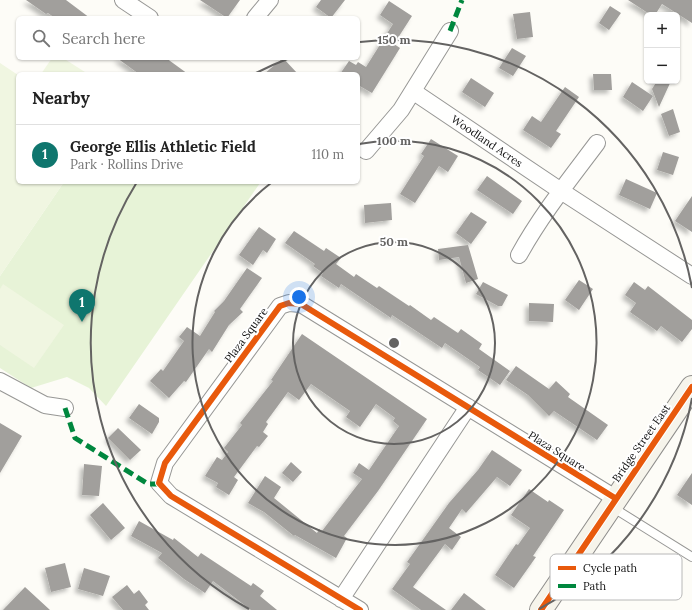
<!DOCTYPE html>
<meta charset="utf-8">
<style>
body{margin:0;font-family:Lora,serif;background:#f2f2f2;color:#222}
.controls{position:absolute;right:12px;top:12px;display:grid;overflow:hidden;border-radius:6px;box-shadow:0 1px 3px #0004}
.controls button{width:36px;height:36px;display:grid;place-items:center;padding:0;border:0;border-bottom:1px solid #e0e0e0;background:#fff;color:#222;font:20px sans-serif}
.you{position:absolute;left:299px;top:297px;width:14px;height:14px;margin:-10px;border:3px solid #fff;border-radius:50%;background:#1a73e8;box-shadow:0 0 0 6px #1a73e833}
.badge{display:grid;place-items:center;width:26px;height:26px;border-radius:50%;background:#0f766e;color:#fff;font-size:13px;font-weight:700}
.pin{position:absolute;translate:-50% -33px;filter:drop-shadow(0 1px 2px #0008)}
.pin::after{content:'';position:absolute;top:21px;width:14px;height:12px;background:inherit;clip-path:polygon(0 0,100% 0,50% 100%)}
.list{margin:0;padding:0;list-style:none}
h2{display:flex;justify-content:space-between;align-items:center;height:52px;margin:0;padding:0 16px;font-size:17px}
h2 small{font-size:13px;font-weight:400;color:#767676}
.list li{display:grid;grid-template-columns:26px 1fr auto;gap:12px;align-items:center;box-sizing:border-box;height:60px;padding:0 16px;border-top:1px solid #e0e0e0}
.list b{display:block;font-size:15px;white-space:nowrap}
.list p{margin:0;font-size:13px;white-space:nowrap;color:#767676}
.list em{font-size:13px;font-style:normal;color:#767676}
.icon{flex:none;width:22px;height:22px;fill:none;stroke:currentColor;stroke-width:2;stroke-linecap:round;stroke-linejoin:round}
.map{position:relative;flex:none;width:692px;height:610px;overflow:hidden}
.search{position:absolute;background:#fff;box-shadow:0 1px 3px #0004;left:16px;top:16px;width:344px;height:44px;display:flex;align-items:center;gap:10px;box-sizing:border-box;padding:0 14px;border-radius:6px;color:#767676;font-size:15px}
.panel{position:absolute;background:#fff;box-shadow:0 1px 3px #0004;left:16px;top:72px;width:344px;height:112px;border-radius:6px}
.map>svg:first-child{display:block}
.green{fill:#e7f3d7}
.pitch{fill:#f0f6e1}
.building{fill:#a19f9c;filter:url(#shadow)}
.lines{fill:none;stroke-linecap:round;stroke-linejoin:round}
.lane-casing{stroke:#979795;stroke-width:10}
.street-casing{stroke:#979795;stroke-width:18}
.secondary-casing{stroke:#8e8d8b;stroke-width:24}
.lane{stroke:#fffffe;stroke-width:8}
.street{stroke:#fffffe;stroke-width:16}
.secondary{stroke:#f6f4eb;stroke-width:22}
.quiet{stroke:#00873e;stroke-width:5;stroke-dasharray:10 5;stroke-linecap:butt}
.cycleway-casing{stroke:#fff;stroke-width:8}
.cycleway{stroke:#e8590c;stroke-width:6}
.ring{fill:none;stroke:#646362;stroke-width:2}
.labels{text-anchor:middle;dominant-baseline:central;stroke-width:4;stroke-linejoin:round;paint-order:stroke}
.street-label{font-size:11px;fill:#111;stroke:#fff}
.key{fill:#fff;stroke:#b8b8b8;stroke-width:1}
.key-label{font-size:11px;fill:#111}
.centre{fill:#646362;stroke:#fff;stroke-width:2}
.ring-label{font-size:12px;text-anchor:middle;font-weight:bold;fill:#646362;stroke:#fff;stroke-width:4;stroke-linejoin:round;paint-order:stroke}
</style>
<div class="map">
<svg width="692" height="610" viewBox="0 0 692 610">
<defs>
<filter id="shadow"><feDropShadow dx="-3.5" dy="3.5" stdDeviation="2" flood-color="#0004"/></filter>
</defs>
<rect width="100%" height="100%" fill="#fdfcf7"/>
<!-- green -->
<path class="green" d="M64,182L260,183L106,406L89,388L67,377L31,388L0,368V276Z"/>
<!-- pitch -->
<path class="pitch" d="M52,58H63L88,74H41Z
M0,63L18,75V182H64L0,276Z
M3,284L64,325L34,368L0,345V289Z"/>
<!-- building -->
<path class="building" d="M26,0H66L90,18H55L48,13L46,14Z
M200,0H240L227,18Z
M321,0H345L331,18L316,7Z
M628,0H692V23L662,4L655,15H651Z
M389,1L412,16L394,44L400,48L372,93L358,85V74H340L349,61L356,65L358,62L366,67L393,24L380,15Z
M610,6L621,13L609,30L599,23Z
M530,12L533,37L517,39L513,14Z
M512,48L526,56L513,76L499,68Z
M117,58H166L188,74H139Z
M283,58L298,74H264Z
M593,74H611L612,90H594Z
M471,78L494,93L485,107L462,92Z
M657,81H671L659,107L652,89Z
M632,82L653,96L643,111L623,97Z
M565,87L579,97L556,131L561,134L551,148L523,130L532,116L541,122Z
M673,109L680,132L669,136L661,114Z
M431,139L458,156L448,172L439,166L415,203L400,194L424,156L421,154Z
M663,152L679,157L673,175L657,170Z
M487,176L522,201L513,214L477,190Z
M626,179L657,193L650,209L619,195Z
M692,196V232L675,221Z
M391,203L392,220L365,223L364,205Z
M471,212L487,222L471,244L456,233Z
M259,227L276,239L267,253L263,250L253,265L239,255Z
M294,231L324,251L326,248L341,258L336,264L354,277L356,274L377,288L379,286L409,306L410,305L431,320L434,317L458,333L461,329L482,344L479,349L510,371L500,385L478,370L480,367L445,343L442,348L392,315L391,318L341,284L339,288L321,276L323,273L313,266L315,264L285,243Z
M468,245L478,279L466,283L459,257L439,260L438,249Z
M247,268L262,278L240,309L243,312L229,325L212,352L209,349L186,382L184,381L169,398L150,381L161,369L163,371L184,341L179,337L187,327L200,336L215,312L214,311L224,301Z
M579,280L593,289L579,310L565,300Z
M483,282L508,295L502,306H498L476,294Z
M634,282L645,290L648,286L692,320V329L682,342L661,326L657,331L630,312L636,303L625,295Z
M529,303L554,304L553,322L529,321Z
M302,334L427,419L378,491L344,536L347,538L336,558L295,535L294,536L264,512L248,503L265,476L281,487L274,498L317,533L319,529L322,531L362,479L353,473L359,463L369,470L399,426L393,421L395,418L376,404L360,427L346,417L350,411L311,384L299,400L288,392L266,422L268,424L263,432L268,436L259,447L257,446L234,477L238,480L229,495L216,487L218,483L205,476L217,457L222,460L228,452L224,448L242,425L240,423L273,381L271,380Z
M516,366L549,389L556,381L570,394L568,397L608,425L597,440L554,411L549,416L528,395L506,380Z
M139,404L159,418V422L152,434L129,418Z
M0,423L22,436L0,473Z
M118,428L141,450L130,460L108,438Z
M492,450L522,470L510,486L497,477L466,513L462,509L449,528L461,537L452,550L445,544L413,587L446,610H421L392,589L410,564L407,562L449,503L478,470Z
M291,462L302,472L293,482L282,473Z
M84,464L102,466L99,496L82,495Z
M692,473V505L677,495Z
M529,489L548,502L549,500L564,510L533,556L536,557L514,588L495,575L516,544L518,545L530,528L511,515Z
M103,503L125,528L111,540L90,515Z
M139,521L173,540L174,538L198,557L201,553L251,586L253,583L264,591L260,596L277,610H251L213,581L205,593L184,579L158,558L162,553L131,536Z
M65,563L71,587L51,592L45,568Z
M84,568L110,576L103,596L78,589Z
M127,585L134,594L139,590L148,602L145,605L149,610H123L112,597Z
M25,587L50,610H3Z
M464,593L486,610H451Z"/>
<g class="lines">
<defs>
<path id="lane" d="M612,507L692,557"/>
<path id="street" d="M123,0L150,18
M255,18L270,0
M414,92L561,191L692,276
M366,151L401,110L450,31
M519,255C541,215 570,179 597,143
M0,381L45,405L65,408
M341,599L468,407
M360,610L171,496L159,483L165,463L280,306L289,303L301,304L615,498"/>
<path id="secondary" d="M541,610L692,387"/>
</defs>
<!-- lane casing -->
<use href="#lane" class="lane-casing"/>
<!-- street casing -->
<use href="#street" class="street-casing"/>
<!-- secondary casing -->
<use href="#secondary" class="secondary-casing"/>
<!-- lane -->
<use href="#lane" class="lane"/>
<!-- street -->
<use href="#street" class="street"/>
<!-- secondary -->
<use href="#secondary" class="secondary"/>
<!-- quiet -->
<path class="quiet" d="M450,31L462,0
M65,408L75,438L148,484H160"/>
<defs>
<path id="cycleway" d="M360,610L171,496L159,483L165,463L280,306L289,303L301,304L615,498
M541,610L692,387"/>
</defs>
<!-- cycleway casing -->
<use href="#cycleway" class="cycleway-casing"/>
<!-- cycleway -->
<use href="#cycleway" class="cycleway"/>
</g>
<!-- distance rings -->
<g class="ring">
<circle cx="394" cy="343" r="101"/>
<path d="M359 144A202 202 0 1 1 271 183"/>
<path d="M692 398A303 303 0 0 1 539 609M249 609A303 303 0 0 1 137 182M256 73A303 303 0 0 1 290 58M360 42A303 303 0 0 1 692 288"/>
</g>
<g class="labels">
<!-- street labels -->
<g class="street-label">
<text transform="translate(487 141) rotate(34)">Woodland Acres</text>
<text transform="translate(246 335) rotate(-54)">Plaza Square</text>
<text transform="translate(641 443) rotate(-55)">Bridge Street East</text>
<text transform="translate(557 451) rotate(32)">Plaza Square</text>
</g>
</g>
<!-- legend -->
<rect x="550" y="554" width="132" height="46" rx="6" class="key"/>
<rect x="558" y="566" width="18" height="4" fill="#e8590c"/>
<rect x="558" y="584" width="18" height="4" fill="#00873e"/>
<g class="key-label">
<text x="583" y="572">Cycle path</text>
<text x="583" y="590">Path</text>
</g>
<circle cx="394" cy="343" r="6" class="centre"/>
<g class="ring-label">
<text x="394" y="44">150 m</text>
<text x="394" y="145">100 m</text>
<text x="394" y="246">50 m</text>
</g>
</svg>
<div class="controls">
<button>+</button>
<button>−</button>
</div>
<div class="you"></div>
<div class="pin badge" style="left:82px;top:322px">1</div>
<div class="search"><svg class="icon" aria-label="search" viewBox="0 0 24 24"><circle cx="10" cy="10" r="6"/><path d="M15 15l6 6"/></svg>Search here</div>
<section class="panel">
<h2>Nearby<small></small></h2>
<ul class="list">
<li><span class="badge">1</span><div><b>George Ellis Athletic Field</b><p>Park · Rollins Drive</p></div><em>110 m</em></li>
</ul>
</section>
</div>
